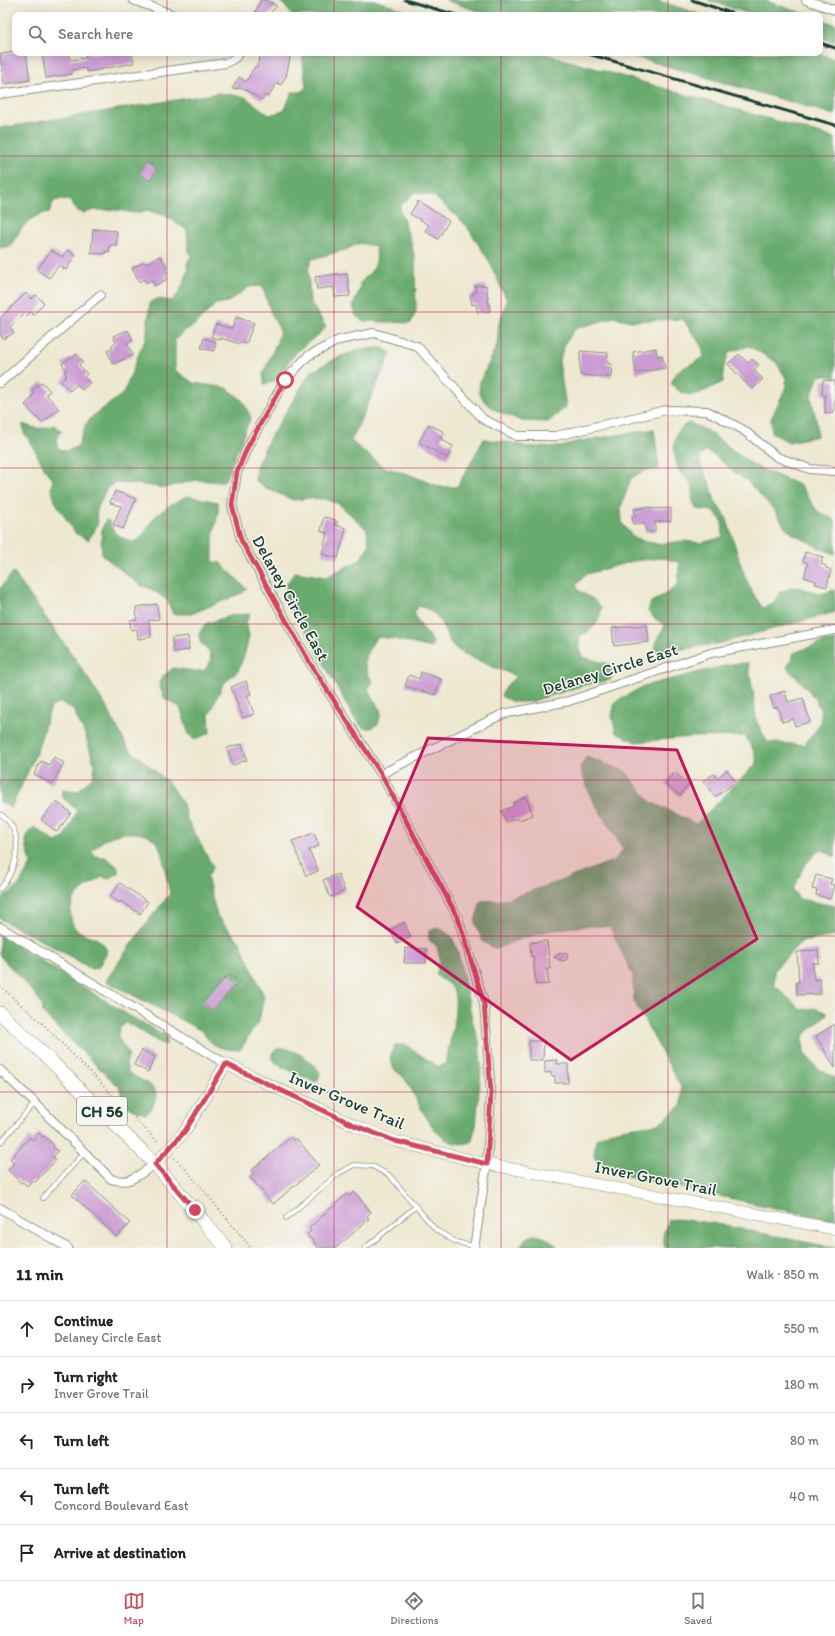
<!DOCTYPE html>
<meta charset="utf-8">
<style>
body{margin:0;font-family:Itim,sans-serif;background:#f2f2f2;color:#222}
.stop{position:absolute;width:12px;height:12px;margin:-9px;border:3px solid #d1495b;border-radius:50%;background:#fff}
.stop.end{background:#d1495b;border-color:#fff;box-shadow:0 1px 4px #0008}
.list{margin:0;padding:0;list-style:none}
h2{display:flex;justify-content:space-between;align-items:center;height:52px;margin:0;padding:0 16px;font-size:17px}
h2 small{font-size:13px;font-weight:400;color:#767676}
.list li{display:grid;grid-template-columns:26px 1fr auto;gap:12px;align-items:center;box-sizing:border-box;height:56px;padding:0 16px;border-top:1px solid #e0e0e0}
.list b{display:block;font-size:15px;white-space:nowrap}
.list p{margin:0;font-size:13px;white-space:nowrap;color:#767676}
.list em{font-size:13px;font-style:normal;color:#767676}
.icon{flex:none;width:22px;height:22px;fill:none;stroke:currentColor;stroke-width:2;stroke-linecap:round;stroke-linejoin:round}
.map{position:relative;flex:none;width:835px;height:1248px;overflow:hidden}
.search{position:absolute;background:#fff;box-shadow:0 2px 10px #0003;left:12px;right:12px;top:12px;height:44px;display:flex;align-items:center;gap:10px;box-sizing:border-box;padding:0 14px;border-radius:8px;color:#767676;font-size:15px}
.sheet{height:332px;background:#fff}
nav{display:flex;justify-content:space-around;align-items:center;box-sizing:border-box;height:56px;border-top:1px solid #e0e0e0;background:#fff;font-size:11px;color:#767676}
nav a{display:grid;justify-items:center;gap:2px}
nav .on{color:#d1495b}
.map>svg:first-child{display:block}
.forest{fill:#69ab6e;stroke:#447451}
.building{fill:#cb9bd4}
.lines{fill:none;stroke-linecap:round;stroke-linejoin:round}
.lane-casing{stroke:#869282;stroke-width:5.5}
.street-casing{stroke:#869282;stroke-width:10}
.secondary-casing{stroke:#869282;stroke-width:12}
.primary-casing{stroke:#869282;stroke-width:14}
.path{stroke:#869282;stroke-width:2;stroke-dasharray:1 3;stroke-linecap:butt}
.lane{stroke:#fff;stroke-width:4}
.street{stroke:#fff;stroke-width:8}
.secondary{stroke:#fff;stroke-width:11}
.primary{stroke:#fff;stroke-width:13}
.rail{stroke:#1f3d34;stroke-width:3}
.route{stroke:#d1495b;stroke-width:5}
.marked{fill:#c2185b;fill-opacity:0.2;stroke:#c2185b;stroke-width:3;stroke-linejoin:round}
.grid{fill:none;stroke:#c2185b;stroke-width:1;stroke-opacity:0.55}
.labels{text-anchor:middle;dominant-baseline:central;stroke-width:3;stroke-linejoin:round;paint-order:stroke}
.shield{fill:#f6f6f2;stroke:#60746d;stroke-width:1}
.shield-label{font-size:16px;font-weight:bold;fill:#1f3d34}
.street-label{font-size:17px;fill:#1f3d34;stroke:#f6f6f2}
</style>
<div class="map">
<svg width="835" height="1248" viewBox="0 0 835 1248">
<rect width="100%" height="100%" fill="#f6f6f2"/>
<filter id="ink" filterUnits="userSpaceOnUse"><feTurbulence type="fractalNoise" baseFrequency=".025" numOctaves="2"/><feDisplacementMap in="SourceGraphic" scale="8" xChannelSelector="R" yChannelSelector="G"/><feConvolveMatrix kernelMatrix="1 2 1 2 8 2 1 2 1" color-interpolation-filters="sRGB"/></filter>
<filter id="wash" filterUnits="userSpaceOnUse"><feTurbulence type="fractalNoise" baseFrequency=".012" numOctaves="4" result="noise"/><feDisplacementMap in="SourceGraphic" scale="16" xChannelSelector="R" yChannelSelector="G"/><feGaussianBlur stdDeviation="0.9" result="paint"/><feColorMatrix in="noise" values="0 0 0 0 0 0 0 0 0 0 0 0 0 0 0 0 0 1.4 0 .05"/><feComposite in="paint" operator="in"/></filter>
<g filter="url(#wash)">
<rect width="100%" height="100%" fill="#eee8d0"/>
<!-- forest -->
<path class="forest" d="M280,0H374L419,15H292Z
M445,0H657L702,15H490Z
M708,0H763L808,15H753Z
M820,19L835,24V42L820,37Z
M302,53H542L835,138V377L819,375L811,397L817,424V436L789,442L772,433L771,419L786,387V378L776,362L749,346L729,352L723,370V382C702,391 689,405 671,383L678,371L704,357L702,347L683,319L631,321L615,317L575,329L565,343L559,362L566,407L548,422L522,421L493,409L485,402L479,393L480,382L497,345L499,323L507,301L489,261L466,225L434,196L415,192L401,205L400,210L411,242L415,260L416,311L411,323L363,321L356,316L353,305L360,289V283C373,270 380,265 375,246L360,243L345,250L312,259L308,270L310,302L326,327C318,337 306,342 297,352C288,361 282,372 274,382L264,384L263,374L277,342L280,330L272,316L262,286L249,287L228,302L216,304L196,324L184,331L175,340V370L193,383L227,388L242,400L251,417L224,482L195,480L165,488L136,484L114,483L106,489L96,512L98,522L94,532L88,540L75,533L55,501L51,488L53,480L46,471L31,443L24,433L23,424C36,429 41,430 54,425L62,431L58,435L57,448L67,451L78,446L86,424L93,416L124,393L141,348L146,339L150,302L158,299L172,301C178,295 185,282 187,273C189,264 184,267 191,256L188,247L187,230L166,216L147,210L135,213L117,210H94L84,213L78,211L70,201L62,199L54,201L49,212C25,218 23,227 10,246L0,248V128L219,93L245,97L269,115L284,111L292,92H301L306,87Z
M622,53H817L835,59V115Z
M382,348L391,353L351,441L383,467L408,474L440,487H457L484,439L513,443L527,447H562L575,442L654,429L659,469L644,471L631,478L621,507L622,523L631,535L643,541L659,544L684,541L701,543L723,537L722,521L713,511L696,509C695,505 692,501 692,497C692,493 694,489 692,485C689,479 683,476 680,471C671,456 671,430 689,423L706,430L753,465L801,486L817,511L835,520V554L818,547L793,534L785,527L775,511L746,480L736,474L714,455L706,451L700,456C699,466 706,475 710,484C713,491 713,498 717,505C720,509 724,512 726,517C737,548 742,582 763,608L773,604L780,592L793,587L802,588L821,594L835,590V612L721,643L658,653C650,643 660,635 665,626C660,621 652,618 648,611L651,602L669,592L678,584L679,567L681,563L663,558L633,561L587,574L576,585L578,590L594,600L601,607C601,622 593,630 580,636L579,647L582,657L609,664L616,668L610,680L584,685L530,702H513L501,696L505,687L516,676C506,672 459,654 454,647C441,631 445,614 419,606L414,612L417,620L433,642L431,648L395,639L377,637C364,655 360,663 373,682L368,689L381,712L378,724L372,728H363L355,719L297,616L285,600L287,583L295,572L326,577L360,560L369,545L367,530L339,504L326,499L310,498L293,500L266,488L255,480L256,467L269,439L311,372L335,359L360,349Z
M187,496L218,502V513L213,536V562L221,563L247,589L242,593L191,614H173L167,600L151,589L140,585L102,555C102,543 99,531 106,520L109,521C113,534 120,537 132,542C146,538 147,525 157,515C166,507 176,502 187,496Z
M13,572L78,663L107,708L128,748L167,781L183,804L187,819L213,867L207,877L217,916L240,942L264,996L259,1021L240,1050C220,1049 213,1048 202,1031L106,981C126,951 146,922 170,894C168,885 162,849 158,844C147,829 120,831 106,839C101,842 96,847 92,850L94,856L105,857L118,867V873L107,879L103,876C86,888 68,895 71,918C72,923 74,929 79,931C91,939 103,936 107,952L98,968L91,969L61,951L0,919V899L18,887L31,864C28,846 20,841 34,827L55,842L64,838L72,823L77,810L62,797V789L78,791L93,776L95,766L85,734L73,710L61,702L51,707C46,719 43,732 39,745C31,766 21,787 11,808L0,802V589Z
M250,614L246,623L249,636L245,653L238,671L223,684L209,715L210,733L195,739L189,735L180,707L165,699L159,685L162,677L173,668L195,671H204L211,661L209,651L200,642L199,634L205,624L233,615Z
M835,640V857L820,849L804,866L793,890L799,899L835,906V936L801,942L774,970V985L801,1010L814,1008L828,1013L803,1036L804,1053L818,1069L835,1078V1221L627,1176L598,1165L594,1155L596,1139L609,1132L621,1129L658,1124L682,1105L681,1087L634,1001L633,976L610,927C572,923 530,933 496,949L483,942L475,922L481,901L504,900L558,882L615,860L623,849L591,797L580,768L586,757L625,771L651,802L696,824L757,763L755,753L745,736L691,737L636,742L616,733L612,716L615,702L644,686L732,664L748,663L753,692L756,720L767,742L804,745C808,740 818,729 820,722C827,704 798,680 787,668L794,653L826,641Z
M440,928L452,937L458,952L474,1028L479,1040L481,1068L476,1126L471,1142C435,1154 420,1101 405,1079C403,1075 397,1073 394,1069C392,1065 391,1061 390,1057L395,1045H406L438,1067L445,1064C449,1048 460,1004 453,989C450,984 441,979 436,975L440,960L437,946L429,940V930Z
M0,935L133,1018L167,1036L166,1045C152,1041 141,1028 126,1023C120,1027 118,1031 118,1038L129,1054L126,1063L128,1072C137,1081 162,1084 155,1101C153,1106 151,1110 146,1114L129,1108L123,1101L120,1088L43,1014L42,1005L34,993L0,956Z
M285,1048C300,1053 313,1060 320,1074L318,1080L314,1082L277,1064L273,1060L272,1053L277,1049Z
M675,1219L711,1223L835,1248H665C661,1235 664,1232 669,1220Z
M534,1235C546,1237 551,1239 558,1248H519L526,1238Z"/>
<g id="blocks">
<!-- building -->
<path class="building" d="M261,0H266L277,6L268,15H254Z
M15,52V53H26L30,80L4,84L0,54Z
M42,53H69L70,60L86,58L85,53H132L134,63L87,72L86,68L72,70V74L46,78Z
M261,53H291L286,77H285L281,85L277,83L268,97L265,95L262,100L243,88L232,89L239,77L246,82L255,66L257,67Z
M146,162L157,169L150,181L139,174Z
M418,201L449,221L438,239L425,231L429,225L410,214Z
M93,229L117,231L116,245H110L109,252L105,251V254L91,253Z
M51,250L62,257L67,250L75,255L66,270L59,265L49,278L37,270Z
M160,256L167,268L165,269L168,274L165,275L167,279L155,286L152,280L146,283L144,279L139,282L132,268L144,262L146,264Z
M338,274L339,275L347,274L350,296L335,297L334,287L317,289L315,277Z
M486,285L490,311L478,313L476,304L472,305L470,295H473V293L476,292L475,286Z
M26,293L31,299L36,295L44,303L33,315L30,312L26,317L24,315L10,327L14,333L3,339L0,334V318Z
M236,317L254,323L246,344L240,342V344L221,338V340L211,337L216,324L232,329Z
M128,330L133,340L127,343L133,355L113,364L107,351L113,348L112,345L116,343L113,336Z
M204,338L216,342L214,351L201,348Z
M656,348L657,356L662,355L665,368L636,373L633,352Z
M580,351L608,353L607,363L612,364L611,377L580,375Z
M76,354L83,362L79,365L87,374L84,377L90,383L82,390L77,384L70,391L61,381L67,375L64,372L67,370L62,364L71,357L72,358Z
M739,354L748,363L752,359L759,365L754,370L763,379L752,390L728,364Z
M823,380L835,381V410H834L833,413H825V395H822Z
M42,382L50,391L46,394L59,409L42,423L25,405L32,398L31,397L34,393L32,390Z
M429,424L444,432L441,439L453,446L447,458L419,442Z
M115,491L136,499L123,529L113,525L121,506L110,503Z
M651,507V509L671,508V521L655,522V532H646L645,524H633L632,516H635L634,509Z
M324,517L336,520L335,525L346,528L338,558L322,554L327,533L321,531Z
M805,552L823,557L821,564L826,566V568L831,570L827,587L815,584L816,581L804,577L808,563L803,561Z
M157,604L159,619L149,620L151,637L138,639L137,629L131,630L130,620L137,619L136,607Z
M647,625L649,642L614,646L612,628Z
M188,636L189,650L173,652L172,638Z
M421,672L441,679L435,695L405,686L409,675L419,679Z
M246,681L251,694L247,695L254,714L243,718L231,687Z
M785,691L788,702L803,698L810,722L795,726L793,719L782,722L778,707L774,708L770,696Z
M242,744L247,760L233,765L227,748Z
M54,757L64,763L52,784L34,774L41,761L49,765Z
M727,770L736,782L715,797L703,781L714,774L717,778Z
M674,772L689,784L680,796L665,784Z
M526,797L533,815L519,820L518,818L506,822L501,811L514,806L513,803Z
M56,801L71,813L57,832L41,820Z
M314,833L319,846L309,850L318,871L306,876L292,841Z
M338,874L345,891L330,897L323,880Z
M816,875L832,879L830,884L834,885L830,899L816,895L817,890L812,889Z
M120,883L148,902L140,914L121,901L120,903L110,897Z
M404,922L411,937L397,944L390,930Z
M547,941L550,969H547L549,984L536,985L533,956L531,957L530,943Z
M405,948L427,949L426,963H404Z
M818,950L819,963H812L814,980L820,979L821,994L797,995L796,982H799L797,952Z
M562,952L567,954L568,958L566,960L562,961L554,957Z
M229,974L239,982L212,1011L202,1002Z
M835,1024V1068L816,1036Z
M529,1041H544L543,1060H529Z
M142,1050L155,1057L148,1072L134,1065Z
M557,1060V1064H568V1083H555V1076H551V1072L545,1073V1061Z
M39,1133L43,1137L44,1136L54,1145L53,1147L58,1151L53,1157L56,1160L35,1182L33,1180L27,1186L23,1182L21,1183L8,1170L14,1163L10,1159L30,1137L33,1140Z
M291,1137L294,1141L296,1138L319,1165L273,1204L250,1177L254,1174L251,1171Z
M85,1181L130,1223L117,1237L72,1195Z
M354,1192L371,1212L367,1216L369,1219L336,1248H318L307,1234L311,1231L309,1228L347,1194L349,1196Z"/>
</g>
</g>
<g filter="url(#ink)">
<use href="#blocks" fill-opacity="0" stroke="#869282" stroke-width="1"/>
<g class="lines">
<defs>
<path id="lane" d="M0,814C26,831 18,868 0,889
M0,1143L35,1103
M43,1198L84,1153
M286,1218L339,1173L354,1165L372,1166L389,1175L436,1230L456,1242L474,1246
M365,1248L415,1207"/>
<path id="street" d="M133,0L174,15
M806,0L835,10
M0,94L226,63L235,58L239,53
M0,383L100,295
M381,774L503,714L569,701L711,653L835,630
M0,927L226,1064
M0,1070L35,1103L111,1179C131,1185 138,1175 155,1164
M0,1208L68,1248
M474,1248L487,1164L491,1093L484,1003L458,918L381,774L310,663L241,540L232,505L237,472L248,446L285,380L308,356L339,340L374,333L417,346L483,419L517,436H556L666,410L707,411L742,429L777,457L810,469L835,471"/>
<path id="secondary" d="M155,1164L185,1131L226,1064L356,1126L395,1141L487,1164L835,1229"/>
<path id="primary" d="M0,1013L49,1059L155,1164L226,1248"/>
</defs>
<!-- lane casing -->
<use href="#lane" class="lane-casing"/>
<!-- street casing -->
<use href="#street" class="street-casing"/>
<!-- secondary casing -->
<use href="#secondary" class="secondary-casing"/>
<!-- primary casing -->
<use href="#primary" class="primary-casing"/>
<!-- path -->
<path class="path" d="M0,986L43,1024L159,1143
M174,1158L185,1168L251,1248"/>
<!-- lane -->
<use href="#lane" class="lane"/>
<!-- street -->
<use href="#street" class="street"/>
<!-- secondary -->
<use href="#secondary" class="secondary"/>
<!-- primary -->
<use href="#primary" class="primary"/>
<!-- rail -->
<path class="rail" d="M405,0L456,15
M692,0L737,15
M820,43L835,48
M585,53L835,125"/>
</g>
</g>
<g class="lines" filter="url(#ink)">
<!-- route -->
<path class="route" d="M195,1210L155,1164L185,1131L226,1064L356,1126L395,1141L487,1164L491,1093L484,1003L458,918L381,774L310,663L241,540L232,505L237,472L248,446L285,380"/>
</g>
<!-- marked area -->
<path class="marked" d="M428,738L677,750L757,939L571,1060L357,907Z"/>
<!-- grid -->
<path class="grid" d="M167,0V15M334,0V15M501,0V15M668,0V15M167,53V1248M334,53V1248M501,53V1248M668,53V1248M0,156H835M0,312H835M0,468H835M0,624H835M0,780H835M0,936H835M0,1092H835"/>
<g class="labels">
<!-- shield labels -->
<rect class="shield" x="77" y="1097" width="50" height="28" rx="3"/>
<g class="shield-label">
<text x="102" y="1111">CH 56</text>
</g>
<!-- street labels -->
<g class="street-label">
<text transform="translate(291 598) rotate(61)">Delaney Circle East</text>
<text transform="translate(610 669) rotate(-17)">Delaney Circle East</text>
<text transform="translate(347 1100) rotate(23)">Inver Grove Trail</text>
<text transform="translate(656 1178) rotate(11)">Inver Grove Trail</text>
</g>
</g>
</svg>
<div class="stop" style="left:285px;top:380px"></div>
<div class="stop end" style="left:195px;top:1210px"></div>
<div class="search"><svg class="icon" aria-label="search" viewBox="0 0 24 24"><circle cx="10" cy="10" r="6"/><path d="M15 15l6 6"/></svg>Search here</div>
</div>
<section class="sheet">
<h2>11 min<small>Walk · 850 m</small></h2>
<ul class="list">
<li><svg class="icon" aria-label="ahead" viewBox="0 0 24 24"><path d="M12 20V5M6 11l6-6 6 6"/></svg><div><b>Continue</b><p>Delaney Circle East</p></div><em>550 m</em></li>
<li><svg class="icon" aria-label="right" viewBox="0 0 24 24"><path d="M7 20v-9h11M14 6l5 5-5 5"/></svg><div><b>Turn right</b><p>Inver Grove Trail</p></div><em>180 m</em></li>
<li><svg class="icon" aria-label="left" viewBox="0 0 24 24"><path d="M17 20v-9H6M10 6l-5 5 5 5"/></svg><div><b>Turn left</b></div><em>80 m</em></li>
<li><svg class="icon" aria-label="left" viewBox="0 0 24 24"><path d="M17 20v-9H6M10 6l-5 5 5 5"/></svg><div><b>Turn left</b><p>Concord Boulevard East</p></div><em>40 m</em></li>
<li><svg class="icon" aria-label="arrive" viewBox="0 0 24 24"><path d="M6 21V4h12l-3 4 3 4H6"/></svg><div><b>Arrive at destination</b></div></li>
</ul>
</section>
<nav>
<a class="on"><svg class="icon" aria-label="map" viewBox="0 0 24 24"><path d="M3 6l6-2 6 2 6-2v14l-6 2-6-2-6 2zM9 4v14M15 6v14"/></svg>Map</a>
<a><svg class="icon" aria-label="directions" viewBox="0 0 24 24"><path d="M12 3l9 9-9 9-9-9zM9 14v-3h6M13 9l2 2-2 2"/></svg>Directions</a>
<a><svg class="icon" aria-label="saved" viewBox="0 0 24 24"><path d="M7 4h10v16l-5-4-5 4z"/></svg>Saved</a>
</nav>
